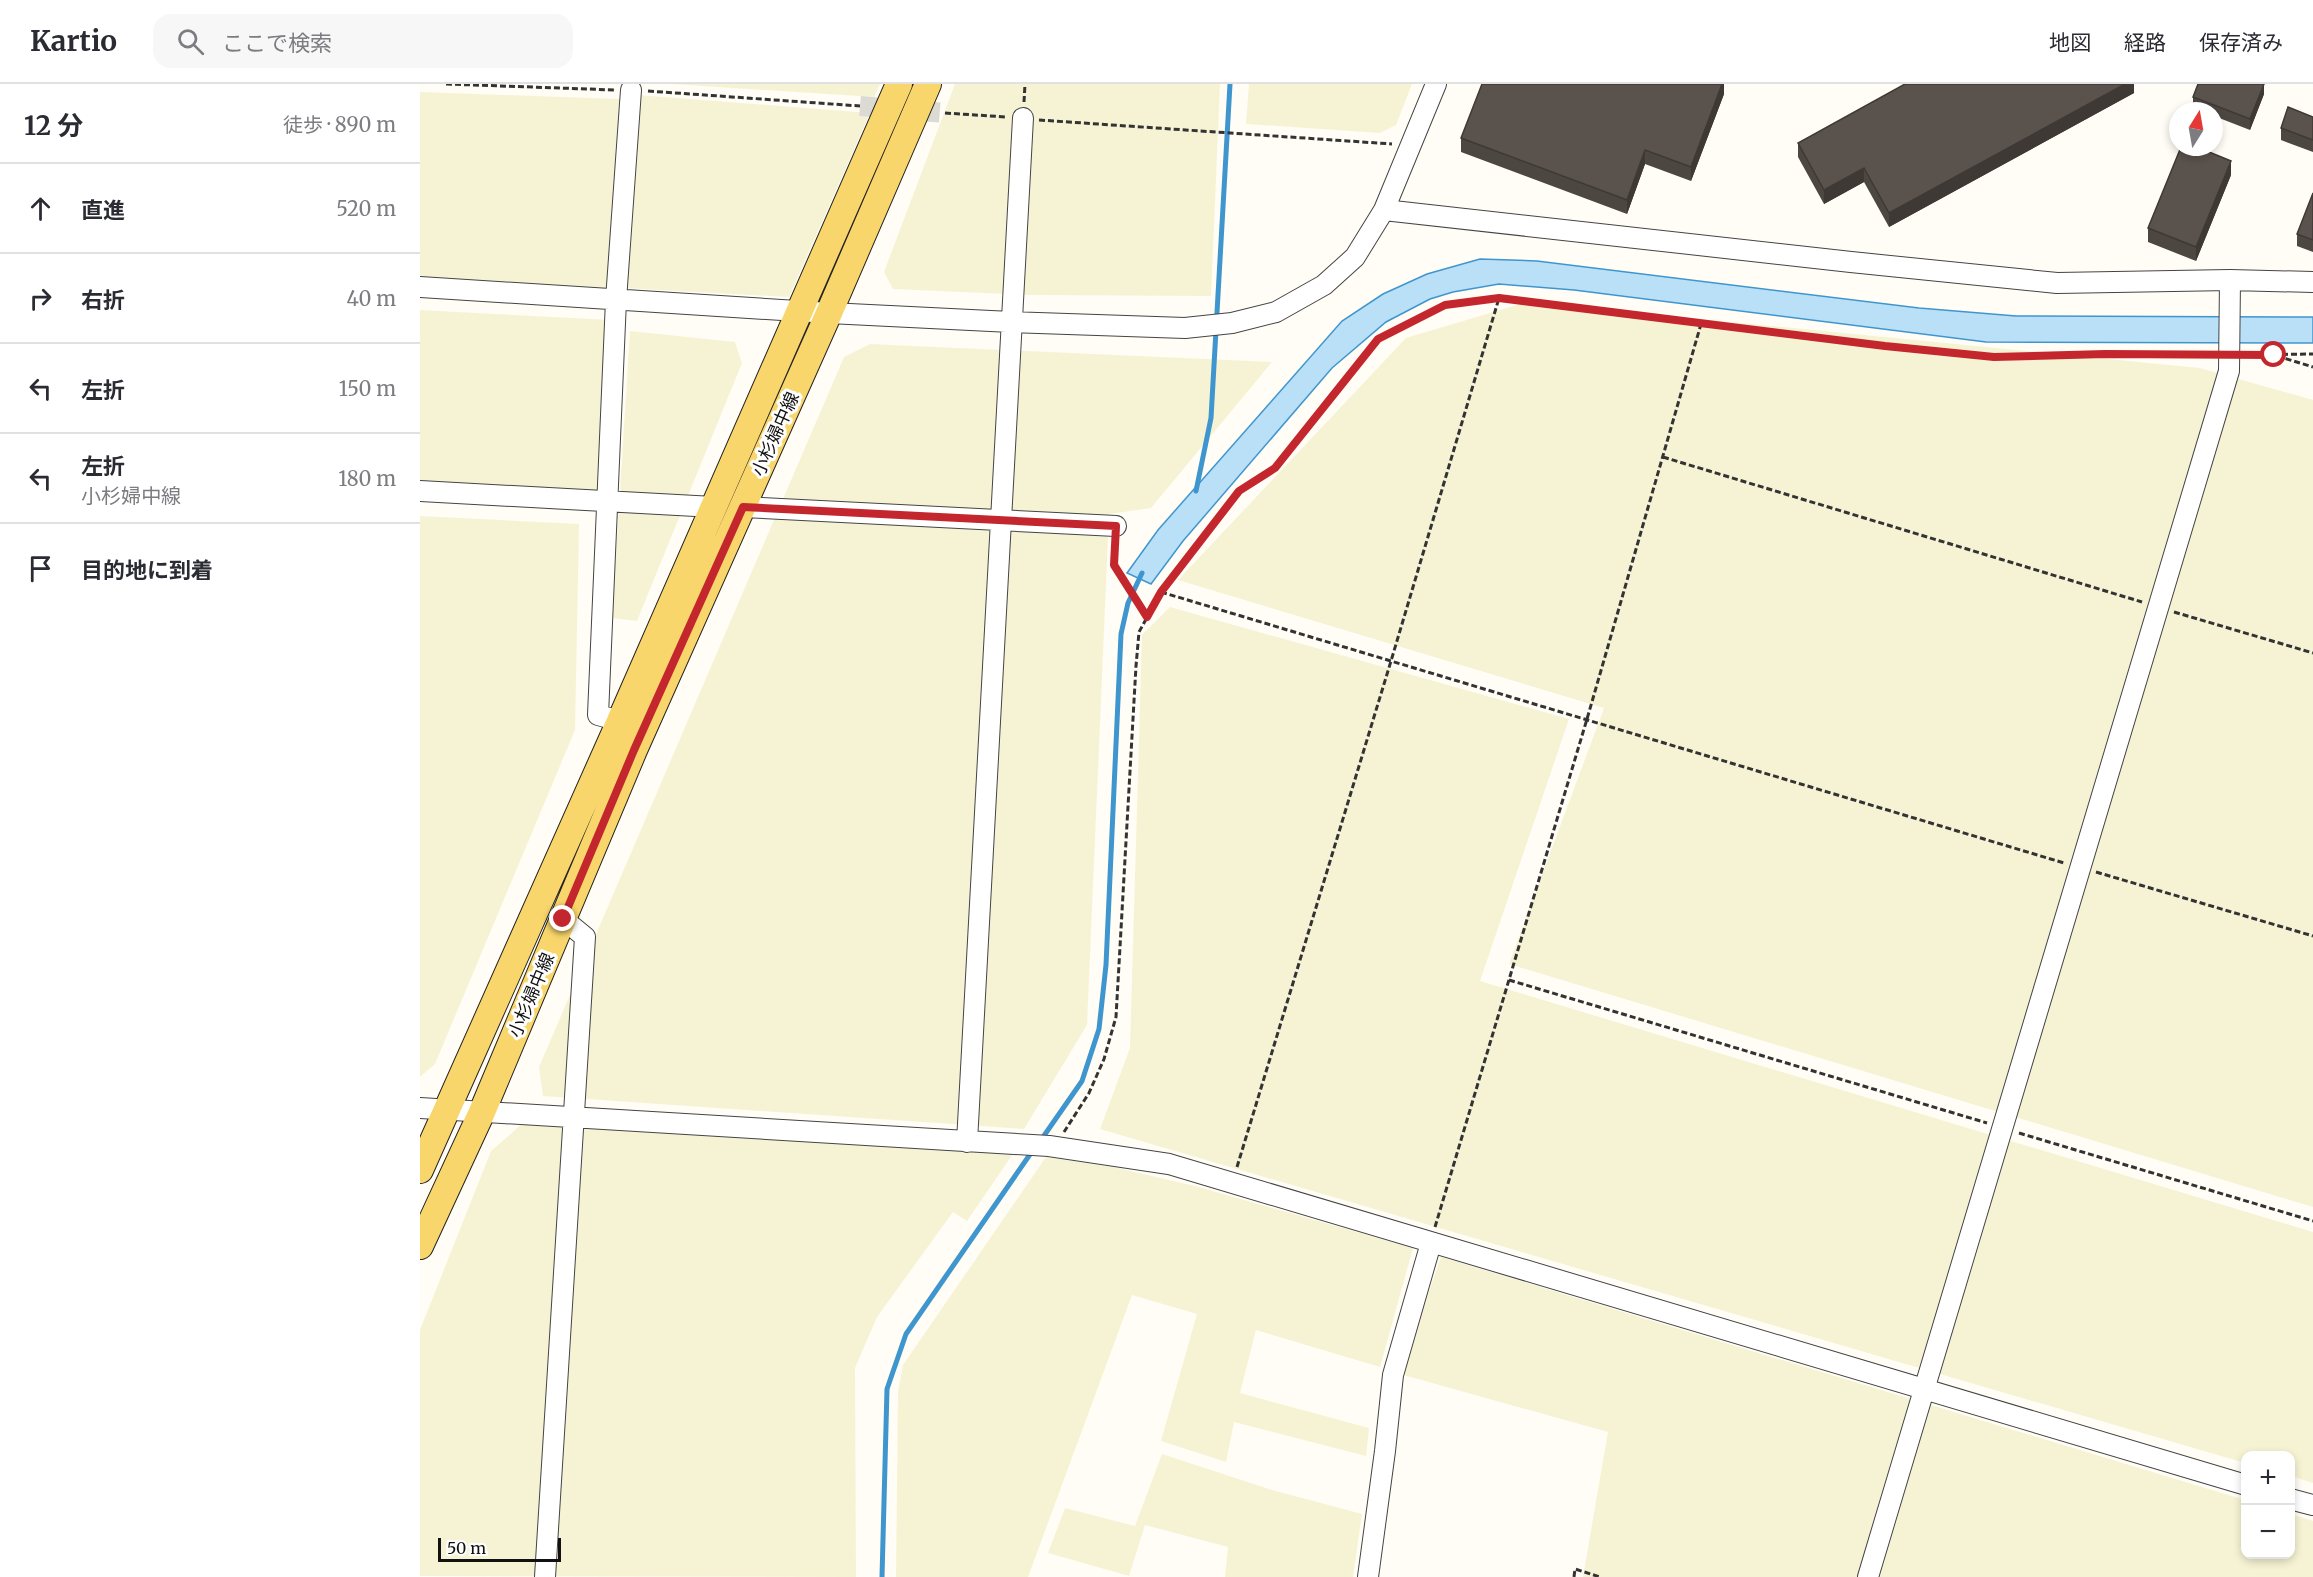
<!DOCTYPE html>
<html lang="ja">
<meta charset="utf-8">
<style>
body{margin:0;font-family:Merriweather,"Noto Sans JP",serif;background:#f7f7f7;color:#2b2b33}
.controls{position:absolute;right:18px;bottom:18px;display:grid;overflow:hidden;border-radius:12px;box-shadow:0 3px 9px #0003}
.controls button{width:54px;height:54px;display:grid;place-items:center;padding:0;border:0;border-bottom:2px solid #e1e1e2;background:#fff;color:#2b2b33;font:30px sans-serif}
.compass{position:absolute;left:1749px;top:18px;width:54px;height:54px;border-radius:50%;background:#fff;box-shadow:0 3px 9px #0003;rotate:11deg}
.scale{position:absolute;left:18px;bottom:15px;width:123px;box-sizing:border-box;padding-left:6px;border:3px solid #111;border-top:0;font-size:16px;line-height:21px;white-space:nowrap;color:#111;-webkit-text-stroke:4px #fff;paint-order:stroke}
.stop{position:absolute;width:18px;height:18px;margin:-14px;border:4px solid #c4262e;border-radius:50%;background:#fff}
.stop.end{background:#c4262e;border-color:#fff;box-shadow:0 2px 6px #0008}
.list{margin:0;padding:0;list-style:none}
h2{display:flex;justify-content:space-between;align-items:center;height:78px;margin:0;padding:0 24px;font-size:26px}
h2 small{font-size:20px;font-weight:400;color:#7c7c81}
.list li{display:grid;grid-template-columns:39px 1fr auto;gap:18px;align-items:center;box-sizing:border-box;height:90px;padding:0 24px;border-top:2px solid #e1e1e2}
.list b{display:block;font-size:22px;white-space:nowrap}
.list p{margin:0;font-size:20px;white-space:nowrap;color:#7c7c81}
.list em{font-size:20px;font-style:normal;color:#7c7c81}
.icon{flex:none;width:33px;height:33px;fill:none;stroke:currentColor;stroke-width:2;stroke-linecap:round;stroke-linejoin:round}
.map{position:relative;flex:none;width:1893px;height:1493px;overflow:hidden}
header{display:flex;align-items:center;gap:36px;box-sizing:border-box;height:84px;padding:0 30px;background:#fff;border-bottom:2px solid #e1e1e2}
header strong{font-size:28px}
nav{display:flex;gap:33px;margin-inline-start:auto;font-size:21px}
.search{width:420px;height:54px;background:#f7f7f7;display:flex;align-items:center;gap:15px;box-sizing:border-box;padding:0 21px;border-radius:18px;color:#7c7c81;font-size:22px}
main{display:flex}
aside{flex:1;background:#fff}
.map>svg:first-child{display:block}
.farmland{fill:#f6f3d4}
.water{fill:#b9e0f7;stroke:#3f96cf;stroke-width:1.5}
.lines{fill:none;stroke-linecap:round;stroke-linejoin:round}
.stream{stroke:#3f96cf;stroke-width:5}
.minor-tunnel{stroke:#dbdad3;stroke-width:20;stroke-dasharray:20 10;stroke-linecap:butt}
.minor-casing{stroke:#444;stroke-width:22}
.major-casing{stroke:#222;stroke-width:28}
.path{stroke:#333;stroke-width:3;stroke-dasharray:6 3;stroke-linecap:butt}
.minor{stroke:#fff;stroke-width:20}
.major{stroke:#f9d66b;stroke-width:26}
.wall{fill:#4d4742}
.shaded-wall{fill:#3f3936}
.building{fill:#5a524d;stroke:#3f3936;stroke-width:1.5}
.route{stroke:#c4262e;stroke-width:8}
.labels{text-anchor:middle;dominant-baseline:central;stroke-width:6;stroke-linejoin:round;paint-order:stroke}
.street-label{font-size:18px;fill:#111;stroke:#fff}
</style>
<header>
<strong>Kartio</strong>
<div class="search"><svg class="icon" aria-label="search" viewBox="0 0 24 24"><circle cx="10" cy="10" r="6"/><path d="M15 15l6 6"/></svg>ここで検索</div>
<nav><a>地図</a><a>経路</a><a>保存済み</a></nav>
</header>
<main>
<aside>
<h2>12 分<small>徒歩 · 890 m</small></h2>
<ul class="list">
<li><svg class="icon" aria-label="ahead" viewBox="0 0 24 24"><path d="M12 20V5M6 11l6-6 6 6"/></svg><div><b>直進</b></div><em>520 m</em></li>
<li><svg class="icon" aria-label="right" viewBox="0 0 24 24"><path d="M7 20v-9h11M14 6l5 5-5 5"/></svg><div><b>右折</b></div><em>40 m</em></li>
<li><svg class="icon" aria-label="left" viewBox="0 0 24 24"><path d="M17 20v-9H6M10 6l-5 5 5 5"/></svg><div><b>左折</b></div><em>150 m</em></li>
<li><svg class="icon" aria-label="left" viewBox="0 0 24 24"><path d="M17 20v-9H6M10 6l-5 5 5 5"/></svg><div><b>左折</b><p>小杉婦中線</p></div><em>180 m</em></li>
<li><svg class="icon" aria-label="arrive" viewBox="0 0 24 24"><path d="M6 21V4h12l-3 4 3 4H6"/></svg><div><b>目的地に到着</b></div></li>
</ul>
</aside>
<div class="map">
<svg width="1893" height="1493" viewBox="0 0 1893 1493">
<rect width="100%" height="100%" fill="#fffdf5"/>
<!-- farmland -->
<path class="farmland" d="M252,0H460L454,13Z
M535,0H800L791,212L612,211L473,205L464,188Z
M829,0H992L976,41L960,49L826,40Z
M0,8L201,15L188,206L0,195Z
M218,11L450,29L369,213L205,204Z
M1107,218L1780,284L1893,316V1123L1089,880L1184,624L758,496L986,254Z
M0,226L190,236L181,409L0,400Z
M210,247L315,258L322,279L217,537L192,534Z
M450,260L852,278L731,424L689,430L667,941L604,1045L123,1012L119,983L424,273Z
M0,432L159,440L155,646L15,980L0,993Z
M750,523L1149,635L1060,897L1893,1148V1399L1871,1392L1870,1372H1826L1825,1379L680,1045L710,964L722,551Z
M103,1039L595,1067L547,1137L533,1128L457,1233L435,1284L436,1493L0,1492V1246L71,1067Z
M626,1073L693,1083L775,1102L993,1164L960,1283L836,1246L820,1309L949,1344L946,1372L814,1338L806,1378L741,1357L777,1230L712,1211L608,1493H476L478,1308L483,1281Z
M1021,1173L1825,1416L1826,1470H1870L1871,1430L1893,1437V1493H1163L1188,1348L980,1290Z
M742,1370L852,1406L942,1430L933,1493H805L808,1463L725,1441L709,1492L628,1469L645,1424L715,1442Z"/>
<!-- water -->
<path class="water" d="M1060,175L1117,177L1499,224L1596,232L1893,233V259L1566,258L1154,206L1079,200L1033,208L1010,215L966,238L912,284L763,457L731,500L707,489L738,446L922,237L963,210L1007,190Z"/>
<g class="lines">
<!-- stream -->
<path class="stream" d="M776,407L791,334L810,0
M621,1056L662,997L679,945L686,881L701,550L708,519L722,489
M462,1493L467,1305L486,1250L613,1066"/>
<!-- minor-tunnel -->
<path class="minor-tunnel" d="M440,22L525,29"/>
<defs>
<path id="minor" d="M964,126L1431,178L1637,199L1810,196L1893,198
M0,203L409,229L591,238L765,244L812,239L856,228L904,201L935,173L964,126L1016,0
M0,407L294,423
M323,423L696,442
M200,637L178,631L196,216L211,6
M0,1024L629,1062L749,1080L1826,1401
M547,1058L603,34
M1870,1415L1893,1421
M125,1493L165,853L143,835
M948,1493L965,1367L973,1291L1011,1159
M1448,1493L1809,287L1810,196"/>
<path id="major" d="M0,1086L200,637L479,0
M0,1162L62,1028L214,666L409,229L508,0"/>
</defs>
<!-- minor casing -->
<use href="#minor" class="minor-casing"/>
<!-- major casing -->
<use href="#major" class="major-casing"/>
<!-- path -->
<path class="path" d="M26,0L195,6
M228,7L440,22
M604,18L605,0
M525,29L586,33
M619,36L972,60
M1826,271L1893,270
M1857,272L1893,283
M1243,373L1722,518
M695,459L694,481L727,533
M741,508L1644,779
M1754,528L1893,569
M1676,788L1893,852
M1089,896L1567,1039
M644,1048L669,1009L684,975L696,933L716,582L719,548L741,508L819,407L855,384L958,255L1025,221L1079,214L1465,262L1574,273L1685,270L1792,271
M1599,1049L1893,1137
M817,1083L971,577L1079,214
M1015,1143L1167,635L1281,240
M1154,1493L1155,1485L1180,1493"/>
<!-- minor -->
<use href="#minor" class="minor"/>
<!-- major -->
<use href="#major" class="major"/>
</g>
<!-- wall -->
<path class="wall" d="M1304,0V10L1271,97L1225,80L1207,130L1041,68V54Z
M1714,0V9L1469,143L1444,98L1404,120L1378,73V59Z
M1844,10L1830,46L1794,32V27H1781L1773,24V13Z
M1893,33V68L1861,56V44Z
M1811,91L1776,177L1728,158V144Z
M1893,109V168L1877,162V150Z"/>
<!-- shaded-wall -->
<path class="shaded-wall" d="M1302,0H1304V10L1271,97V83Z
M1705,0H1714V9L1469,143V129Z
M1844,0V10L1830,46V35Z
M1225,66V80L1207,130V116Z
M1811,77V91L1776,177V163Z
M1444,84V98L1404,120V106Z"/>
<!-- building -->
<path class="building" d="M1062,0H1302L1271,83L1225,66L1207,116L1041,54Z
M1485,0H1705L1469,129L1444,84L1404,106L1378,59Z
M1778,0H1844L1830,35L1773,13Z
M1868,23L1893,33V56L1861,44Z
M1761,63H1777L1811,77L1776,163L1728,144Z
M1893,109V156L1877,150Z"/>
<g class="lines">
<!-- route -->
<path class="route" d="M143,835L214,666L323,423L696,442L694,481L727,533L741,508L819,407L855,384L958,255L1025,221L1079,214L1465,262L1574,273L1685,270L1854,271"/>
</g>
<g class="labels">
<!-- street labels -->
<g class="street-label">
<text transform="translate(355 350) rotate(-66)">小杉婦中線</text>
<text transform="translate(111 911) rotate(-67)">小杉婦中線</text>
</g>
</g>
</svg>
<div class="controls">
<button>+</button>
<button>−</button>
</div>
<svg class="compass" viewBox="-18 -18 36 36"><path d="M0-13l5 13h-10z" fill="#e53935"/><path d="M0 13l5-13h-10z" fill="#7c7c81"/></svg>
<div class="scale">50 m</div>
<div class="stop" style="left:1854px;top:271px"></div>
<div class="stop end" style="left:143px;top:835px"></div>
</div>
</main>
